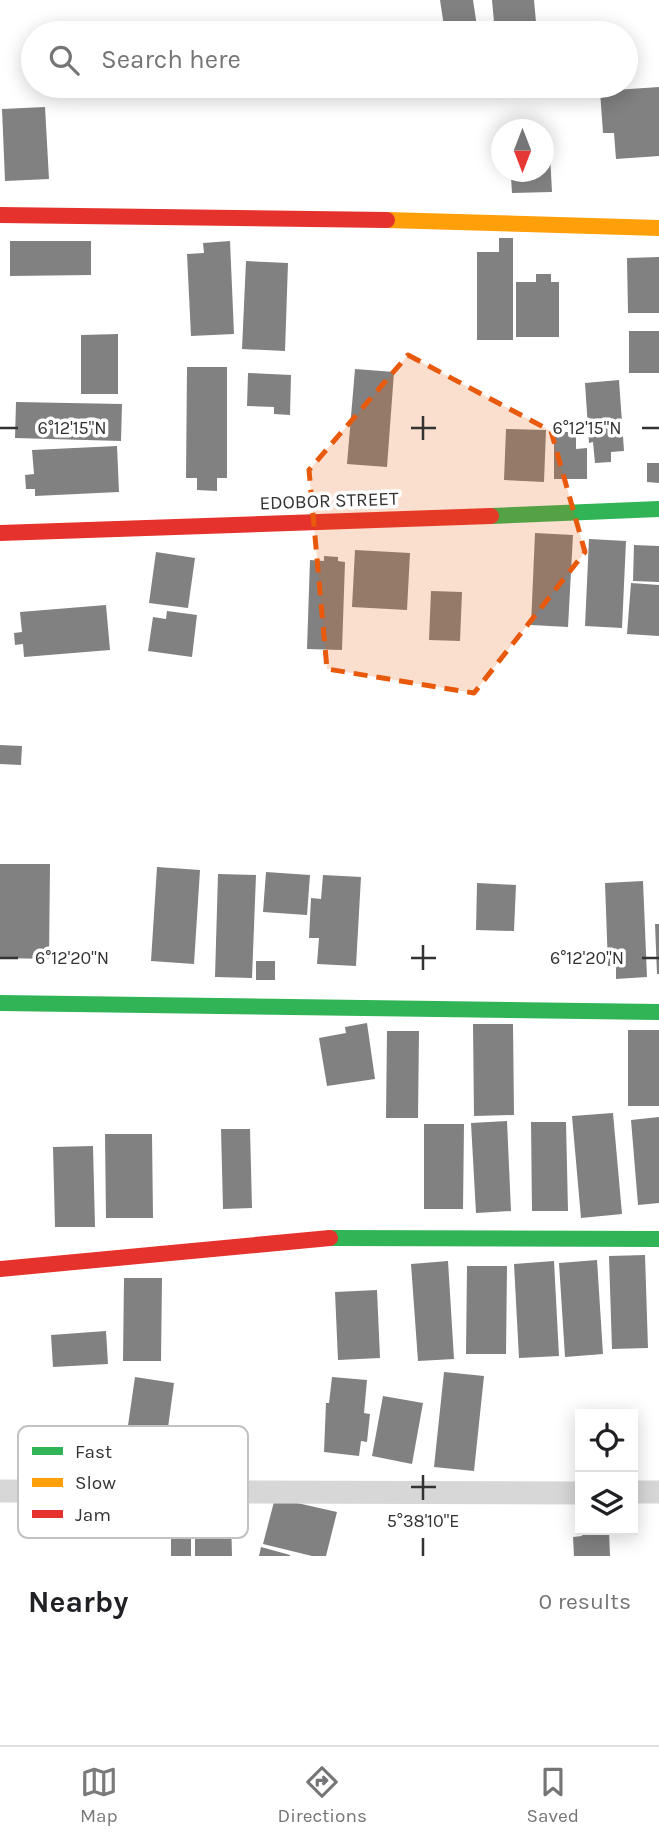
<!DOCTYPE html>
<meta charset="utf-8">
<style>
body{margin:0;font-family:Karla,sans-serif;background:#f6f6f6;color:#202124}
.controls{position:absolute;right:21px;bottom:21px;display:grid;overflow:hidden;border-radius:0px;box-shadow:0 4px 18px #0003}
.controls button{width:63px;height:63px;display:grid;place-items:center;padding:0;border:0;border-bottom:2px solid #e0e0e0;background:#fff;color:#202124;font:35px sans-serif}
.compass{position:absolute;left:491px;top:119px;width:63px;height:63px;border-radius:50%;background:#fff;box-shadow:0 4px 18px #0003;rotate:180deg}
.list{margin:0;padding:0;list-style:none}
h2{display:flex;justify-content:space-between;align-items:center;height:91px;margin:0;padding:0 28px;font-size:30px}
h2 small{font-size:23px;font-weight:400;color:#757577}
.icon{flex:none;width:38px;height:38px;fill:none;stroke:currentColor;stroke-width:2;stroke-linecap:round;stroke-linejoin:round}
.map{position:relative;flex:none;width:659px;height:1556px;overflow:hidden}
.search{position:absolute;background:#fff;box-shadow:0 4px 18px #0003;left:21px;right:21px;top:21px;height:77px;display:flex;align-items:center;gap:18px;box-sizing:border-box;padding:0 24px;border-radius:38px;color:#757577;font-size:26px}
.sheet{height:189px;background:#fff}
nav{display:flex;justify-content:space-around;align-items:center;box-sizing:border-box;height:98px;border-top:2px solid #e0e0e0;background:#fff;font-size:19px;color:#757577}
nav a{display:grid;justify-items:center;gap:4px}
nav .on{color:#7a7a7a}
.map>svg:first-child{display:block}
.building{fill:#818181}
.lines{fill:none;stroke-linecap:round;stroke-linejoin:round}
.street{stroke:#d7d7d7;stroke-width:23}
.fast{stroke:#30b455;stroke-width:16}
.slow{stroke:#ff9f0a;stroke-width:16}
.jam{stroke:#e5322d;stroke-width:16}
.marked{fill:#e8590c;fill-opacity:0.2;stroke:#e8590c;stroke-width:5;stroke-dasharray:14 9;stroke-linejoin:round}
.ticks{fill:none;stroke:#333;stroke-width:2.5}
.labels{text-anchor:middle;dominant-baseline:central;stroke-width:7;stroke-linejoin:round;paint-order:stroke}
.street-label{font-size:19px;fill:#333;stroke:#fff}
.key{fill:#fff;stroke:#c2c2c2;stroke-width:2}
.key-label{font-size:19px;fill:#333}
.ticks-label{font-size:18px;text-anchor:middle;fill:#333;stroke:#fff;stroke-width:7;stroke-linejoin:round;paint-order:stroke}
</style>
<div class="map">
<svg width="659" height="1556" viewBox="0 0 659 1556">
<rect width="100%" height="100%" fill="#fff"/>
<!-- building -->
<path class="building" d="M440,0H473L478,33H445Z
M492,0H534L537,33H495Z
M659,87V156L616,159L614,133H603L600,91Z
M45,107L49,179L5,181L2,109Z
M544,136H549L552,192L512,193L511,177H505V172H544Z
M499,238H513V340H477V252H499Z
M10,241H91V275L10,276Z
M230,241L234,334L191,336L187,254L204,253L203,243Z
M659,257V313H628L627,258Z
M246,261L288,263L285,351L242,349Z
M536,274H551V282H559V337H516V282H536Z
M629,331H659V373H629Z
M118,334V394H81V335Z
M187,367H227V478H217V491L197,490V478H186Z
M355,369L394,372L387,467L347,464Z
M248,373L291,375L290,415L274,414V407L247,406Z
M619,380L624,451L611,452V462L595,463L593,442L589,443L585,383Z
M16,402L122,404L121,441L15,438Z
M506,429L546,430L544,482L504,480Z
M554,432H576V449L587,448V479H554Z
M117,446L119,492L35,496V489H26L25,475L34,474L32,450Z
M647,463H659V483L647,482Z
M535,533L573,535L568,627L531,625Z
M589,539L626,541L622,628L585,626Z
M634,545L659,546V582L633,581Z
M355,550L410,553L407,610L352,607Z
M156,552L195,558L188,608L149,603Z
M324,556L338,557V561L345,562L342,650L307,649L310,560L324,561Z
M631,583L659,585V636L627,634Z
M431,591L462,592L460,641L429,640Z
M106,605L110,650L24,657L23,644L15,645L14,633L22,632L20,612Z
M167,611L197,615L192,657L148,651L153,617L166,619Z
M0,745L22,746L21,765L0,764Z
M0,864H50L49,959L0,958Z
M157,867L200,870L194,964L151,961Z
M266,872L310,875L307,915L263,912Z
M218,874L256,875L252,978L215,977Z
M323,875L361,877L356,966L317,964L319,938H309L311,898L321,899Z
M643,881L647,977L616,979V966H608L605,883Z
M477,883L516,885L514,931L476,930Z
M655,924H659V974H657Z
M256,961H275V980H256Z
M367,1023L375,1079L327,1086L319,1038L346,1033L345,1027Z
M473,1024H513L514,1115L474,1116Z
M628,1030H659V1106H628Z
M387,1031H419L418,1118H386Z
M613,1113L622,1214L581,1218L572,1116Z
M659,1117V1203L638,1205L631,1120Z
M507,1121L511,1211L476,1213L471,1123Z
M531,1122H566L568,1211H532Z
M424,1124H464L463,1209H424Z
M221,1129H250L252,1208L223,1209Z
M105,1134H152L153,1218H106Z
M93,1146L95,1227H55L53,1147Z
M645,1255L648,1348L612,1349L609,1256Z
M597,1260L603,1354L565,1357L559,1263Z
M448,1261L454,1359L418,1361L411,1264Z
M554,1261L559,1356L519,1358L514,1264Z
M467,1266H507L506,1354H466Z
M124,1278H162L161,1361H123Z
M377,1290L380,1358L338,1360L335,1292Z
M106,1331L108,1364L53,1367L51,1335Z
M444,1372L484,1376L474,1471L434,1467Z
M135,1377L174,1383L163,1465L123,1460Z
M332,1377L367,1380L364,1413L370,1414L367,1442L361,1441L359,1456L324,1452L326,1403H329Z
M383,1396L423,1403L412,1464L372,1456Z
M275,1498L337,1512L326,1556H312L263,1544Z
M171,1505L191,1506V1556H171Z
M195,1517H231L232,1556H195Z
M581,1530H609L610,1556H574L573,1537L582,1536Z
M261,1547L290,1555V1556H259Z"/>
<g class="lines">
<!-- street -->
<path class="street" d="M0,1491L580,1493
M633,1492H659"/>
<!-- fast -->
<path class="fast" d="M491,516L659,509
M0,1003L659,1012
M330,1238L659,1239"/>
<!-- slow -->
<path class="slow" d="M387,220L659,228"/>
<!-- jam -->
<path class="jam" d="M0,215L387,220
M0,533L491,516
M0,1269L330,1238"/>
</g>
<!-- marked area -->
<path class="marked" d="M408,355L551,431L585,552L474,693L327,669L309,470Z"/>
<!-- ticks -->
<path class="ticks" d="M423,416V440M0,428H18M411,428H436M642,428H659M423,945V970M0,958H18M411,958H436M642,958H659M423,1475V1500M411,1487H436M423,1538V1556"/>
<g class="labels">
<!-- street labels -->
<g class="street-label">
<text transform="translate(329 501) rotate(-2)">EDOBOR STREET</text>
</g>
</g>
<!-- legend -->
<rect x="18" y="1426" width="230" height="112" rx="10" class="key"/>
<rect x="32" y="1447" width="31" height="8" fill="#30b455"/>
<rect x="32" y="1478" width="31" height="9" fill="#ff9f0a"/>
<rect x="32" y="1510" width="31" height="8" fill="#e5322d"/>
<g class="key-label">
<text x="75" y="1458">Fast</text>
<text x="75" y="1489">Slow</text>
<text x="75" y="1521">Jam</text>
</g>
<g class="ticks-label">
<text x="587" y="434">6°12'15"N</text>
<text x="72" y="434">6°12'15"N</text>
<text x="587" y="964">6°12'20"N</text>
<text x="72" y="964">6°12'20"N</text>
<text x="423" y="1527">5°38'10"E</text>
</g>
</svg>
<div class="controls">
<button><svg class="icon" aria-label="locate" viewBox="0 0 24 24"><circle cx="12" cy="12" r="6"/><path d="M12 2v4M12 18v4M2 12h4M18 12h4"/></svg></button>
<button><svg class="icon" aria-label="layers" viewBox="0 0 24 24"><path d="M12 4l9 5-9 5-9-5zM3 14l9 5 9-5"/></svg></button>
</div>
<svg class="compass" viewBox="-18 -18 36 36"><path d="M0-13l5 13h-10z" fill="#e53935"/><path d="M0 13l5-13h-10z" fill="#757577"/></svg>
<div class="search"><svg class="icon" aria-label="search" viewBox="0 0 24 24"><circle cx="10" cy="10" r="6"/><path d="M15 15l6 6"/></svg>Search here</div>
</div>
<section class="sheet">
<h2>Nearby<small>0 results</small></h2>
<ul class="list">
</ul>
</section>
<nav>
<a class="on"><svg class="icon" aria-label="map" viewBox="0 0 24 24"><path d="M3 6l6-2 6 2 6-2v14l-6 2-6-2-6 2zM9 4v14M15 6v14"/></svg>Map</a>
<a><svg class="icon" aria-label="directions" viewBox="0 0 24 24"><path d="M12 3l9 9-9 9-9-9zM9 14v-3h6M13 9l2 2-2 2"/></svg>Directions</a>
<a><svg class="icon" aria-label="saved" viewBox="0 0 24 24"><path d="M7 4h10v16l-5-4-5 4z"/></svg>Saved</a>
</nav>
